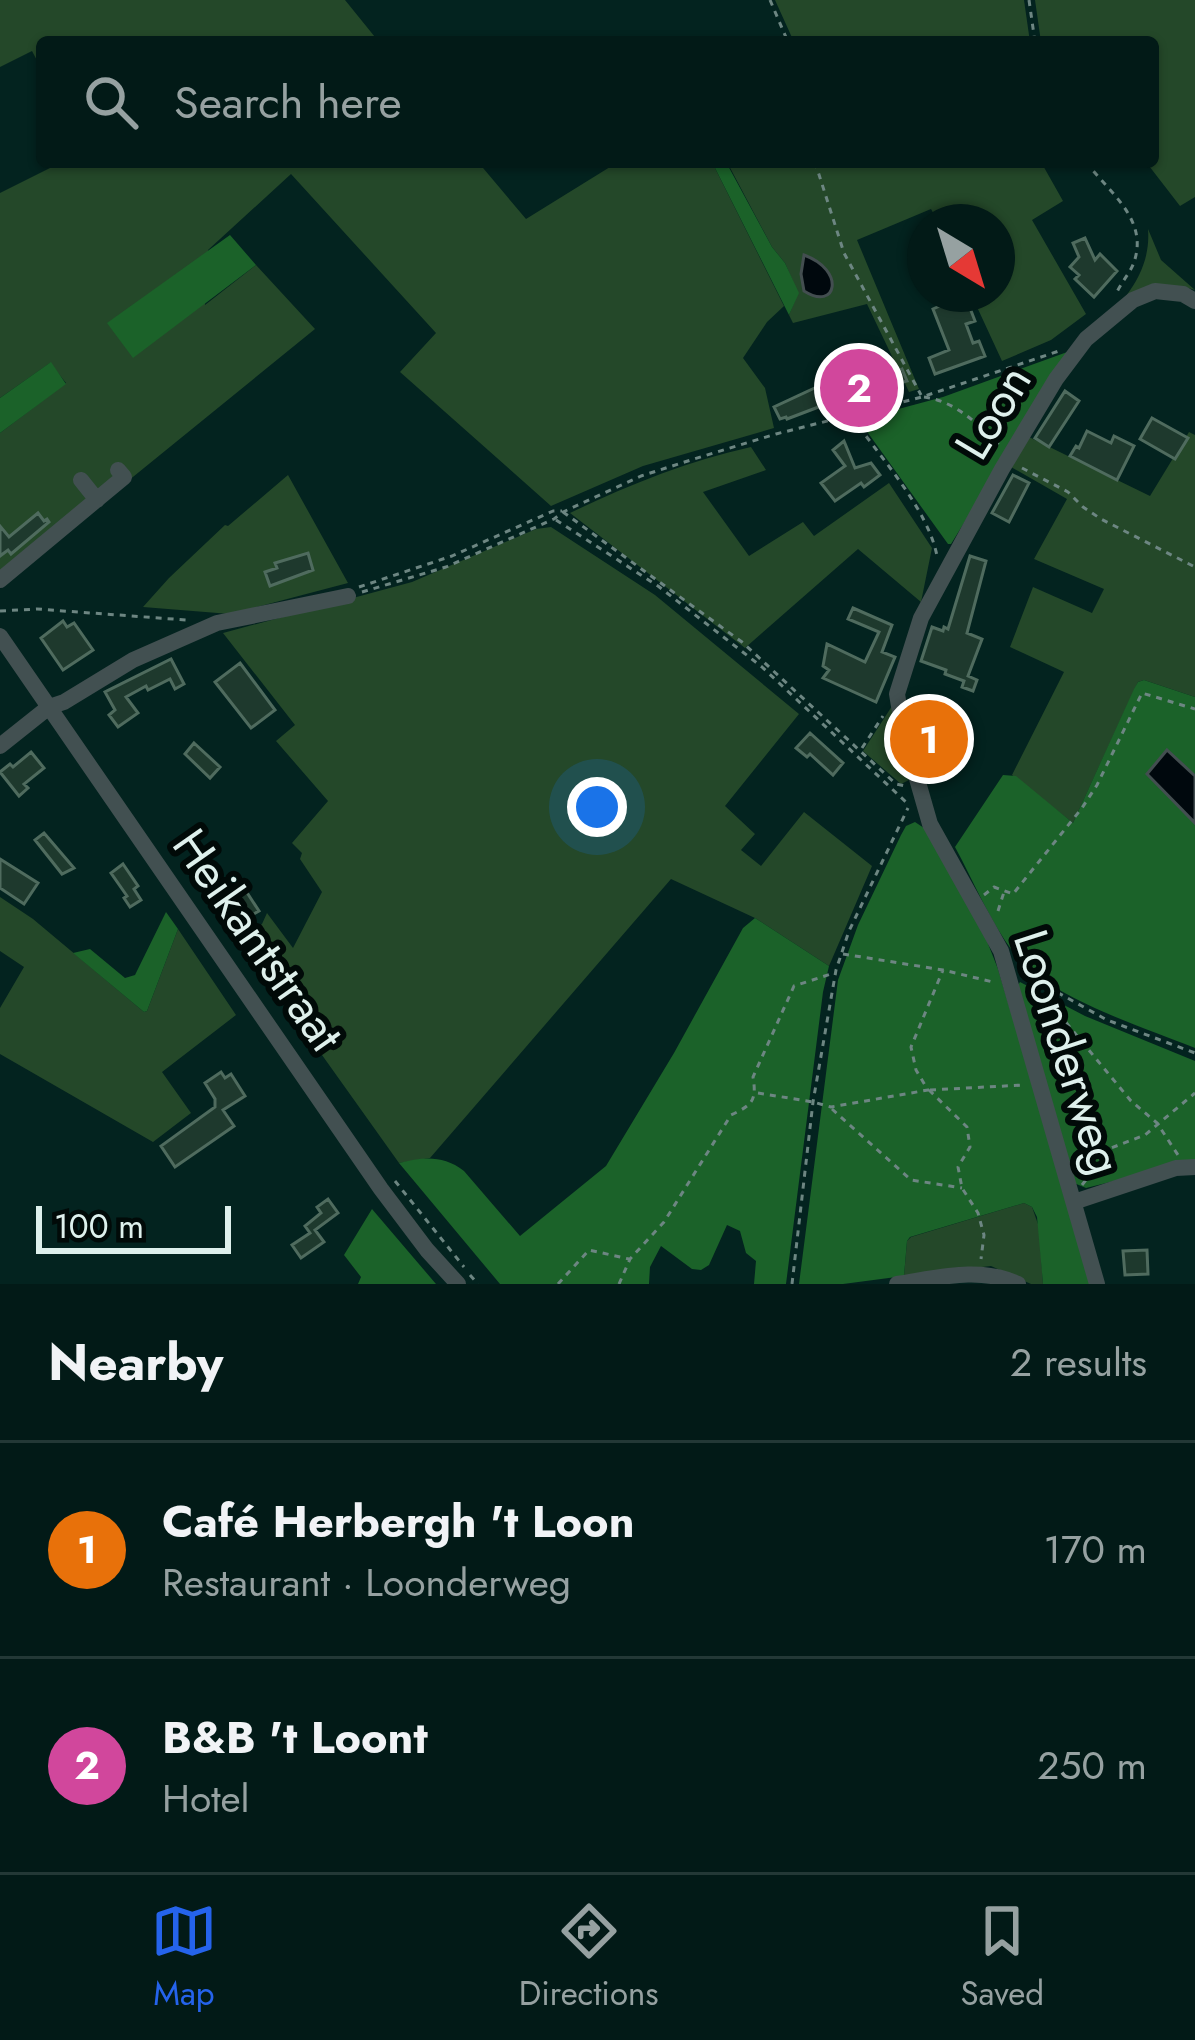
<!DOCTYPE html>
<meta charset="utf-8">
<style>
body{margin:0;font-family:Jost,sans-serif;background:#0c2320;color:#f1f3f6}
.compass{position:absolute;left:907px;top:204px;width:108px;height:108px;border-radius:50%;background:#021a17;box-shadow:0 3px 9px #0004;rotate:142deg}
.scale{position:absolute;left:36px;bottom:30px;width:195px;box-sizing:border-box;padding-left:12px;border:6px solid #def0ec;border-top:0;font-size:33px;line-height:42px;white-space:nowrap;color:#def0ec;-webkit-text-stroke:9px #010a08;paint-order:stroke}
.you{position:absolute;left:597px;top:807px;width:42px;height:42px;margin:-30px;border:9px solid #fff;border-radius:50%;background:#1a73e8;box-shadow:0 0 0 18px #1a73e833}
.badge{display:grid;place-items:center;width:78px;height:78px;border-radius:50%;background:#2563eb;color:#fff;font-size:39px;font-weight:700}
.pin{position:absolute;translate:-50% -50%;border:6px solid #fff;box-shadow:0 3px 12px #0006}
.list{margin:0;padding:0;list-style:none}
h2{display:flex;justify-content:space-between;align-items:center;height:156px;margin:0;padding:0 48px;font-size:51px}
h2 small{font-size:39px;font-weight:400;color:#96a1a1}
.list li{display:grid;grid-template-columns:78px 1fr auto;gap:36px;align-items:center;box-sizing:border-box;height:216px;padding:0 48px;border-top:3px solid #233836}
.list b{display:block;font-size:45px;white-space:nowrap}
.list p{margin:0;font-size:39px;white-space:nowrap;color:#96a1a1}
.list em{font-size:39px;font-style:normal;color:#96a1a1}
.icon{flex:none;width:66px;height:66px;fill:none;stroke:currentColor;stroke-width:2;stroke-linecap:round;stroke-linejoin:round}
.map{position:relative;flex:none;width:1195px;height:1284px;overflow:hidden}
.search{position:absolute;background:#021a17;box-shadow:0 3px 9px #0004;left:36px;right:36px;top:36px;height:132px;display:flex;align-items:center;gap:30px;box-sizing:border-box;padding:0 42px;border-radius:12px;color:#96a1a1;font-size:45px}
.sheet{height:588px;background:#021a17}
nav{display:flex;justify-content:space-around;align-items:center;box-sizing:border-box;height:168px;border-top:3px solid #233836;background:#021a17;font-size:33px;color:#96a1a1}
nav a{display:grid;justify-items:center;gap:6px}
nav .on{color:#2563eb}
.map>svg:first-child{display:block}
.green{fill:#244829}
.forest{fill:#1b6229}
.water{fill:#00080d;stroke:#434e50;stroke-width:3}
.building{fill:#1e392d;stroke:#4f6b5e;stroke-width:3}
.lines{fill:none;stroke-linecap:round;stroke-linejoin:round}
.path{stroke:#6d8682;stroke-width:3;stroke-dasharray:6 6;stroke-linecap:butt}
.minor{stroke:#425051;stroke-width:16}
.labels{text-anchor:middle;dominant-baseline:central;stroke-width:12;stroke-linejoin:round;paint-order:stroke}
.street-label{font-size:48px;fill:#def0ec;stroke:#010a08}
</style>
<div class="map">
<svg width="1195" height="1284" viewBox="0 0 1195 1284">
<rect width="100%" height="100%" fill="#03231f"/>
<!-- green -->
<path class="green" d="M0,0H345L379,42H42V70L32,51L0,67Z
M775,0H1024L1030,42H794Z
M1035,0H1195V197L1180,206L1146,162H1153V42H1041Z
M62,162H478L526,219L618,162H712L784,306L767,322L743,358L765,388L774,428L643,466L551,506L400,372L436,333L291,174L208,250L205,305L256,265L315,329L0,585V433L66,383L50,363L0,398V193Z
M727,162H1041L1063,201L1032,220L1086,314L1051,340L1002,361L971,294H997V222H938L931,209L857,240L919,389L909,392L867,304L793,323L789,315L798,293L785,263L772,247Z
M1148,229L1161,260L1195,290L1180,286L1126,296C1141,276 1150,255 1148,229Z
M1189,432L1195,435V697L1144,680L1138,682L1073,823L1012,775L1064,672L1010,647L1033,587L1092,613L1104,589L1034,559L1067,499L1011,467L1029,437L1150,496Z
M751,447L766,470L703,492L749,556L803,522L814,536L889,483L932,548L921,602L858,549L745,648L570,513C628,485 688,461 751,447Z
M288,475L348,583L230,614L143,607L169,578L225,525L228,526Z
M551,527L655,595L799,714L725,806L755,834L741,850L761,866L804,812L872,866L829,966L755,918L671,879L430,1158L399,1163L240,940L262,924L267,913L293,948L322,892L300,859L302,853L292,843L328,801L276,741L295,725L223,633L412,582L536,529Z
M894,703L911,779L901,784L863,751Z
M0,897L33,919L144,1012L147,1011L178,929L236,1015L162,1072L191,1113L153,1142L0,1054V1008L24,967L0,951Z
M1024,1203L1032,1207L1039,1227L1043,1284H1031L991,1266L904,1276L907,1241L911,1237Z"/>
<!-- forest -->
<path class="forest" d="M712,162H726L772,247L785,263L799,293L789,315Z
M230,235L256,265L133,358L107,323Z
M1070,351L951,544H948L863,426L865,418L943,397Z
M51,362L66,384L0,433V398Z
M1144,680L1195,697V776L1167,751L1148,774L1195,823V1048C1143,1027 1049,998 1014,953C990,922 974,882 955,847L1003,775L1016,776L1073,823L1134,689L1138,682Z
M915,822L924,828L983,931L998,969L1093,1284H1043L1037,1217L1032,1207L1024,1203L910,1237L907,1241L904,1276L843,1284H799L838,980L858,925L901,835L906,826Z
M166,912L178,929L147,1011L144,1012L73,953L90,949L125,978L135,975Z
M755,918L829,966L823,992L786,1284H754L756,1261L746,1253L740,1231L727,1225L709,1265L701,1270L692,1269L661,1246L650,1267L649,1284H500L399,1163C423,1157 443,1155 464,1171L520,1236L606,1166L674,1053L743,928Z
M1020,982L1085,1016L1195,1061V1161L1086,1188L1074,1183L1018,985Z
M372,1209L436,1284H358L361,1277L344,1255Z"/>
<!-- water -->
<path class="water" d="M804,255C846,270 837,312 804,291L801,274Z
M1167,750L1195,776V823L1147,774Z"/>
<!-- building -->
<path class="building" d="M1085,238L1095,260L1100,254L1117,271L1094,297L1075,279L1079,275L1070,267L1079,257L1073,243Z
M965,295L975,321L966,324L973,343L979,341L985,356L935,374L929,358L949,350L933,309Z
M902,369L907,381L848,397L844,381L881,371L883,378Z
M819,386L822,393L825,392L829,403L787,419L786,417L780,419L774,407Z
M1065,391L1079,401L1049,447L1035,438Z
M1152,418L1188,438L1175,459L1140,439Z
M1087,431L1111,443L1114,436L1134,446L1117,480L1070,456L1076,446L1079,448Z
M844,441L855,468L871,463L880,475L864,487L861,483L835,501L821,483L845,466L833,450Z
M1013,475L1029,483L1009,522L992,513Z
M38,513L44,521L47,519L49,522L11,554L8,550L0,556V526L9,537Z
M308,553L313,570L270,586L265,572L277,568L275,563Z
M970,556L986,561L967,633L982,639L968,676L977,680L973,691L962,687L964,681L945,674L946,670L921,661L932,627L943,631L944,627L948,629Z
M853,608L892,625L882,652L895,657L876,702L823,678L829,670L823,666L827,644L865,662L879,632L848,619Z
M63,621L67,627L74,623L93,650L63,670L41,638Z
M171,659L184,684L175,689L170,679L148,690L146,686L126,697L138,713L118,727L109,715L115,710L105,692Z
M240,663L275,710L251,728L215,682Z
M940,707L941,712L949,710L953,721L949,723L955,749L929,757L914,716Z
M810,733L843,763L833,775L810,754L807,757L796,748Z
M194,743L220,767L210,778L185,754Z
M31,752L44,768L24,784L28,788L19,796L0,772L10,764L13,767Z
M44,833L74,868L62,874L35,840Z
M0,859L38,883L24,904L0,888Z
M123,864L138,886L134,889L141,900L130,907L124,898L127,896L111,873Z
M246,891L259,911L250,916L254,923L242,931L225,904Z
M221,1072L225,1078L231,1074L245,1096L223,1110L234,1126L175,1167L161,1146L215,1107V1099L205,1083Z
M328,1199L338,1213L315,1230L324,1242L301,1258L292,1245L310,1233L305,1226L321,1213L317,1207Z
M1147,1250L1148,1274L1125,1275L1123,1251Z"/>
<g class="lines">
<!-- path -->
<path class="path" d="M770,0L788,42
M1029,0L1035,42
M815,162L844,253L921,395
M1086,162C1108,191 1147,218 1135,259C1132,271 1122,281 1117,292
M924,397C955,401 978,424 1000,446
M852,417C880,457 928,509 937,556
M1022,468L1068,492L1083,507L1101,519L1195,567
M563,512L742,642L896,784L905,786
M556,520L658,586L762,667L907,803
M359,587L452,556L553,511H562
M362,592L446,567L554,519L563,512L641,476L694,459L776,434L922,397L1059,351
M0,611L37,609L186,620
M862,748L883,716
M984,895L994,887L1013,894L1082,808L1097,785L1142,693L1195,709
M998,911L1004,892
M843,954L943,970L993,982
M1026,975L1107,1020L1195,1053
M1052,991L1054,1008L1131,1101L1157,1123L1178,1155
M929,1090L967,1127L970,1147L958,1167L962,1188L978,1213L984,1235L981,1259
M930,1090L1023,1085
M758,1093L813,1102L831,1107L928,1090L916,1070L911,1047L943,970
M832,1109L911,1180L962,1188
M395,1181L464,1267
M1082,1185L1111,1148L1145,1135L1195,1093
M470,1275L478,1284
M558,1284L589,1250L629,1259
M619,1284L630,1259L664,1222L731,1115C752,1105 757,1101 753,1077L794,986L831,974
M792,1284L813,1102L836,970L849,931L908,808"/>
<!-- minor -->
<path class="minor" d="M81,480L97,500
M0,580L124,477L118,470
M0,636L381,1189L427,1250L458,1284
M0,746L49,707L64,702L133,660L217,623L348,596
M1074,1202L1176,1168L1195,1167
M897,1284C937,1278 980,1266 1018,1284
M1097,1284L1001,951L930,824L903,730L897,694L921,618L1002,469L1056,379L1086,339L1133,300L1155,291L1183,294L1195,301"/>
</g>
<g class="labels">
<!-- street labels -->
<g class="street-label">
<text transform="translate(993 412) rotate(-59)">Loon</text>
<text transform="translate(258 940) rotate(55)">Heikantstraat</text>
<text transform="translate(1068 1052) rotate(72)">Loonderweg</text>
</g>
</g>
</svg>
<svg class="compass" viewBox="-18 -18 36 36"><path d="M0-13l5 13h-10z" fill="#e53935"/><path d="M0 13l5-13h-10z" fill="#96a1a1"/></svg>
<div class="scale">100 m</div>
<div class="you"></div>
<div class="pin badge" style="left:929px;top:739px;background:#e8710a">1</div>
<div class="pin badge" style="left:859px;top:388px;background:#d1479c">2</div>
<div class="search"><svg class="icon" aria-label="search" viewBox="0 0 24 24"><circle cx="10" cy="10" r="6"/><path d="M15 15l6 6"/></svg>Search here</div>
</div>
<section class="sheet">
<h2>Nearby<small>2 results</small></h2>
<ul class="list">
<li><span class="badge" style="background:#e8710a">1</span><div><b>Café Herbergh 't Loon</b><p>Restaurant · Loonderweg</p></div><em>170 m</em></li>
<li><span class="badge" style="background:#d1479c">2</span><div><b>B&amp;B 't Loont</b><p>Hotel</p></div><em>250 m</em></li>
</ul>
</section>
<nav>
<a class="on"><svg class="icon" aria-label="map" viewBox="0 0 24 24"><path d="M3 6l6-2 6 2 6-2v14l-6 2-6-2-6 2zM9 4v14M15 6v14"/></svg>Map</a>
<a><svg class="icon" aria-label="directions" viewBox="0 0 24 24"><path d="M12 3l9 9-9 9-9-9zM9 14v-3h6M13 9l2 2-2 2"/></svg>Directions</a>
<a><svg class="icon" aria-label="saved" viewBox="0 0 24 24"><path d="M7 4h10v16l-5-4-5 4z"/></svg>Saved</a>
</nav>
